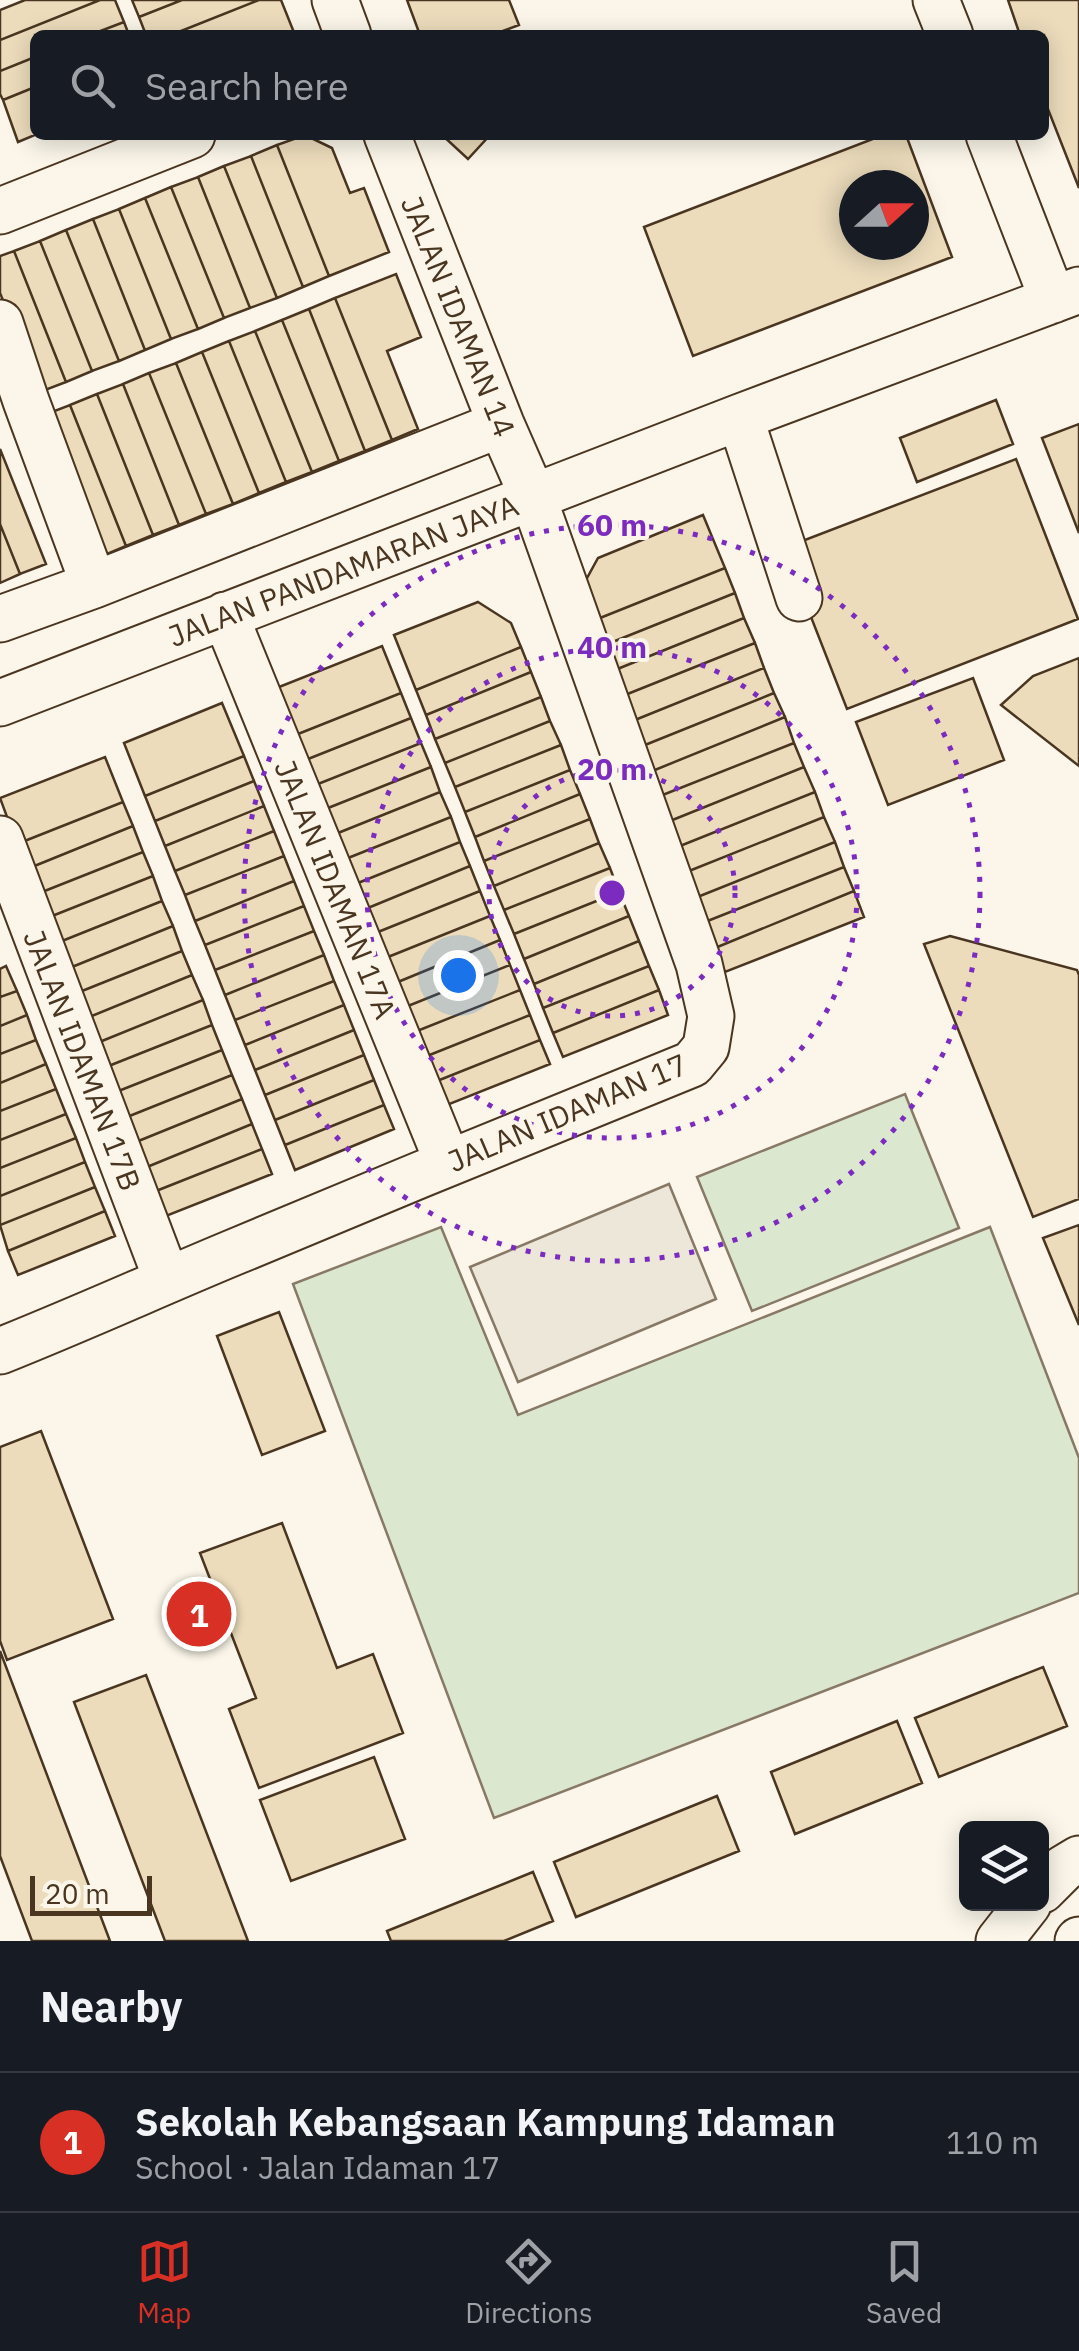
<!DOCTYPE html>
<meta charset="utf-8">
<style>
body{margin:0;font-family:"IBM Plex Sans",sans-serif;background:#242831;color:#f1f3f6}
.controls{position:absolute;right:30px;bottom:30px;display:grid;overflow:hidden;border-radius:15px;box-shadow:0 5px 25px #0003}
.controls button{width:90px;height:90px;display:grid;place-items:center;padding:0;border:0;border-bottom:2px solid #363941;background:#171b24;color:#f1f3f6;font:50px sans-serif}
.compass{position:absolute;left:839px;top:170px;width:90px;height:90px;border-radius:50%;background:#171b24;box-shadow:0 5px 25px #0003;rotate:69deg}
.scale{position:absolute;left:30px;bottom:25px;width:122px;box-sizing:border-box;padding-left:10px;border:5px solid #4a3520;border-top:0;font-size:28px;line-height:35px;white-space:nowrap;color:#4a3520;-webkit-text-stroke:8px #fbf6e9;paint-order:stroke}
.you{position:absolute;left:458px;top:975px;width:35px;height:35px;margin:-25px;border:8px solid #fff;border-radius:50%;background:#1a73e8;box-shadow:0 0 0 15px #1a73e833}
.badge{display:grid;place-items:center;width:65px;height:65px;border-radius:50%;background:#d93025;color:#fff;font-size:32px;font-weight:700}
.pin{position:absolute;translate:-50% -50%;border:5px solid #fff;box-shadow:0 2px 10px #0006}
.list{margin:0;padding:0;list-style:none}
h2{display:flex;justify-content:space-between;align-items:center;height:130px;margin:0;padding:0 40px;font-size:42px}
h2 small{font-size:32px;font-weight:400;color:#9ea1a6}
.list li{display:grid;grid-template-columns:65px 1fr auto;gap:30px;align-items:center;box-sizing:border-box;height:140px;padding:0 40px;border-top:2px solid #363941}
.list b{display:block;font-size:38px;white-space:nowrap}
.list p{margin:0;font-size:32px;white-space:nowrap;color:#9ea1a6}
.list em{font-size:32px;font-style:normal;color:#9ea1a6}
.icon{flex:none;width:55px;height:55px;fill:none;stroke:currentColor;stroke-width:2;stroke-linecap:round;stroke-linejoin:round}
.map{position:relative;flex:none;width:1079px;height:1941px;overflow:hidden}
.search{position:absolute;background:#171b24;box-shadow:0 5px 25px #0003;left:30px;right:30px;top:30px;height:110px;display:flex;align-items:center;gap:25px;box-sizing:border-box;padding:0 35px;border-radius:15px;color:#9ea1a6;font-size:38px}
.sheet{height:270px;background:#171b24}
nav{display:flex;justify-content:space-around;align-items:center;box-sizing:border-box;height:140px;border-top:2px solid #363941;background:#171b24;font-size:28px;color:#9ea1a6}
nav a{display:grid;justify-items:center;gap:5px}
nav .on{color:#d93025}
.map>svg:first-child{display:block}
.green{fill:#dce7d0;stroke:#887966;stroke-width:2.5}
.parking{fill:#ede7d9;stroke:#887966;stroke-width:2.5}
.building{fill:#ecdcbc;stroke:#4a3520;stroke-width:2.5;fill-rule:evenodd}
.lines{fill:none;stroke-linecap:round;stroke-linejoin:round}
.minor-casing{stroke:#4a3520;stroke-width:49}
.minor{stroke:#fbf6e9;stroke-width:45}
.ring{fill:none;stroke:#7b2cbf;stroke-width:5;stroke-dasharray:5 10}
.labels{text-anchor:middle;dominant-baseline:central;stroke-width:8;stroke-linejoin:round;paint-order:stroke}
.street-label{font-size:30px;fill:#4a3520;stroke:#fbf6e9}
.centre{fill:#7b2cbf;stroke:#fbf6e9;stroke-width:5}
.ring-label{font-size:30px;text-anchor:middle;font-weight:bold;fill:#7b2cbf;stroke:#fbf6e9;stroke-width:8;stroke-linejoin:round;paint-order:stroke}
</style>
<div class="map">
<svg width="1079" height="1941" viewBox="0 0 1079 1941">
<rect width="100%" height="100%" fill="#fbf6e9"/>
<!-- green -->
<path class="green" d="M905,1094L959,1228L752,1311L697,1177Z
M441,1227L518,1415L990,1227L1079,1458V1593L494,1818L293,1284Z"/>
<!-- parking -->
<path class="parking" d="M669,1184L716,1299L518,1382L470,1267Z"/>
<!-- building -->
<path class="building" d="M25,0H100L0,40V10Z
M100,0H115L124,22L90,35H35V57L0,71V40Z
M132,0H182L139,17Z
M182,0H259L171,35H146L139,17Z
M259,0H281L295,35H171Z
M407,0H509L519,25L492,35H420Z
M1008,0H1079V188L1044,99V35H1020Z
M124,22L129,35H90Z
M35,57V87L3,100L0,94V71Z
M35,87V135L18,142L3,100Z
M305,135L332,148L350,193L364,188L389,252L329,276L277,145Z
M442,135H490L468,159Z
M883,135H906L952,257L693,356L644,227ZM854,185H914V245H854Z
M277,145L329,276L303,287L251,156Z
M251,156L303,287L277,298L224,166Z
M224,166L277,298L250,308L198,177Z
M198,177L250,308L224,318L171,187Z
M171,187L224,318L198,329L145,198Z
M145,198L198,329L171,339L119,209Z
M119,209L171,339L145,350L93,219Z
M93,219L145,350L119,361L66,230Z
M66,230L119,361L92,371L40,241Z
M40,241L92,371L66,382L14,251Z
M14,251L66,382L40,392L0,293V256Z
M396,274L421,337L387,351L418,429L392,440L335,298Z
M335,298L392,440L365,451L309,309Z
M309,309L365,451L339,461L282,320Z
M282,320L339,461L312,472L255,331Z
M255,331L312,472L286,482L229,341Z
M229,341L286,482L259,493L202,352Z
M202,352L259,493L233,504L176,363Z
M176,363L233,504L206,514L149,373Z
M149,373L206,514L179,525L123,384Z
M123,384L179,525L153,535L97,394Z
M97,394L153,535L126,546L70,405Z
M996,400L1013,444L917,482L900,438Z
M70,405L126,546L100,557L44,415Z
M1079,424V533L1042,438Z
M0,449L46,564L20,574L0,524Z
M1016,459L1078,619L847,709L784,548Z
M703,515L725,568L585,624L575,600L598,558Z
M0,524L20,574L0,583Z
M725,568L735,593L595,649L585,624Z
M735,593L744,618L605,674L595,649Z
M478,602L511,623L521,647L416,690L394,635Z
M744,618L755,643L615,699L605,674Z
M755,643L764,668L625,724L615,699Z
M382,646L401,693L293,736L274,689Z
M521,647L531,672L426,715L416,690Z
M1079,658V766L1001,705L1033,676Z
M764,668L774,693L635,749L625,724Z
M531,672L541,697L435,739L426,715Z
M973,678L1004,760L888,805L856,722Z
M401,693L411,718L303,761L293,736Z
M774,693L785,717L645,774L635,749Z
M541,697L550,721L445,763L435,739Z
M222,703L244,756L145,796L124,743Z
M785,717L794,743L655,798L645,774Z
M411,718L421,743L313,786L303,761Z
M550,721L561,745L455,787L445,763Z
M421,743L431,767L323,810L313,786Z
M794,743L804,767L665,823L655,798Z
M561,745L570,770L465,812L455,787Z
M244,756L254,781L155,821L145,796Z
M105,757L123,802L17,844L0,798Z
M431,767L440,792L333,835L323,810Z
M804,767L815,792L675,848L665,823Z
M570,770L580,794L475,837L465,812Z
M254,781L264,806L165,846L155,821Z
M440,792L451,817L343,860L333,835Z
M815,792L824,817L684,873L675,848Z
M580,794L590,819L484,861L475,837Z
M123,802L133,826L27,869L17,844Z
M264,806L274,831L175,871L165,846Z
M451,817L460,842L353,885L343,860Z
M824,817L835,842L695,898L684,873Z
M590,819L599,843L494,886L484,861Z
M133,826L143,852L37,894L27,869Z
M274,831L284,856L185,895L175,871Z
M460,842L470,866L363,910L353,885Z
M835,842L844,867L705,922L695,898Z
M599,843L610,868L504,910L494,886Z
M143,852L153,876L47,918L37,894Z
M284,856L294,881L195,921L185,895Z
M470,866L480,891L373,934L363,910Z
M844,867L854,891L715,948L705,922Z
M610,868L619,892L514,934L504,910Z
M153,876L162,901L57,943L47,918Z
M294,881L304,906L205,945L195,921Z
M480,891L490,916L383,959L373,934Z
M854,891L864,917L725,972L715,948Z
M619,892L629,916L524,959L514,934Z
M162,901L173,926L67,969L57,943Z
M304,906L314,931L215,970L205,945Z
M490,916L500,940L393,984L383,959Z
M629,916L639,941L534,984L524,959Z
M173,926L182,951L77,993L67,969Z
M314,931L324,955L225,995L215,970Z
M950,936L1077,970L1079,975V1199L1033,1217L924,944Z
M500,940L510,965L403,1008L393,984Z
M639,941L649,966L543,1008L534,984Z
M182,951L192,975L87,1018L77,993Z
M324,955L334,981L235,1020L225,995Z
M510,965L520,990L412,1033L403,1008Z
M6,966L17,991L0,997V969Z
M649,966L659,990L553,1033L543,1008Z
M192,975L203,1000L97,1043L87,1018Z
M334,981L344,1005L245,1045L235,1020Z
M520,990L530,1015L422,1058L412,1033Z
M659,990L668,1015L563,1057L553,1033Z
M17,991L27,1015L0,1026V997Z
M203,1000L212,1025L106,1067L97,1043Z
M344,1005L354,1030L255,1070L245,1045Z
M27,1015L36,1040L0,1054V1026Z
M530,1015L540,1040L432,1083L422,1058Z
M212,1025L222,1050L116,1092L106,1067Z
M354,1030L364,1055L265,1095L255,1070Z
M36,1040L46,1064L0,1083V1054Z
M540,1040L550,1064L442,1107L432,1083Z
M222,1050L232,1075L127,1117L116,1092Z
M364,1055L374,1080L275,1120L265,1095Z
M46,1064L56,1089L0,1111V1083Z
M232,1075L242,1099L136,1142L127,1117Z
M374,1080L384,1105L285,1145L275,1120Z
M56,1089L66,1114L0,1140V1111Z
M242,1099L252,1124L147,1167L136,1142Z
M384,1105L394,1129L295,1170L285,1145Z
M66,1114L76,1138L0,1168V1140Z
M252,1124L262,1149L156,1191L147,1167Z
M76,1138L85,1162L0,1196V1168Z
M262,1149L272,1174L166,1216L156,1191Z
M85,1162L95,1187L0,1225V1196Z
M95,1187L105,1211L8,1251L0,1225Z
M105,1211L115,1236L18,1275L8,1251Z
M1079,1225V1325L1043,1238Z
M279,1312L325,1431L262,1455L217,1336Z
M41,1431L113,1619L7,1660L0,1641V1447Z
M282,1523L337,1668L373,1654L403,1733L259,1788L229,1709L256,1698L200,1553Z
M0,1651L110,1941H32L0,1856Z
M1043,1667L1067,1726L939,1777L915,1718Z
M146,1675L248,1941H165L74,1702Z
M897,1721L922,1783L795,1834L771,1772Z
M374,1757L405,1839L291,1881L260,1800Z
M717,1796L739,1851L576,1917L554,1862Z
M533,1872L553,1921L504,1941H391L387,1931Z"/>
<g class="lines">
<defs>
<path id="minor" d="M335,0L348,35
M936,0L950,35
M989,135L1053,300
M0,211L192,135
M0,323L26,401L94,585
M740,417L799,598
M225,615L448,1163
M0,619L94,585L501,424
M0,703L740,417L1079,290
M0,839L167,1280
M0,1351C78,1320 155,1285 232,1253C385,1189 538,1126 692,1064L706,1047L711,1016L699,964L533,497L501,424L387,135
M1042,1890L1064,1868L1079,1859
M999,1941L1028,1904
M1078,1941L1079,1940"/>
</defs>
<!-- minor casing -->
<use href="#minor" class="minor-casing"/>
<!-- minor -->
<use href="#minor" class="minor"/>
</g>
<!-- distance rings -->
<g class="ring">
<circle cx="612" cy="893" r="123"/>
<circle cx="612" cy="893" r="245"/>
<circle cx="612" cy="893" r="368"/>
</g>
<g class="labels">
<!-- street labels -->
<g class="street-label">
<text transform="translate(459 316) rotate(68)">JALAN IDAMAN 14</text>
<text transform="translate(343 570) rotate(-21)">JALAN PANDAMARAN JAYA</text>
<text transform="translate(336 889) rotate(68)">JALAN IDAMAN 17A</text>
<text transform="translate(83 1060) rotate(69)">JALAN IDAMAN 17B</text>
<text transform="translate(567 1112) rotate(-23)">JALAN IDAMAN 17</text>
</g>
</g>
<circle cx="612" cy="893" r="15" class="centre"/>
<g class="ring-label">
<text x="612" y="536">60 m</text>
<text x="612" y="658">40 m</text>
<text x="612" y="780">20 m</text>
</g>
</svg>
<div class="controls">
<button><svg class="icon" aria-label="layers" viewBox="0 0 24 24"><path d="M12 4l9 5-9 5-9-5zM3 14l9 5 9-5"/></svg></button>
</div>
<svg class="compass" viewBox="-18 -18 36 36"><path d="M0-13l5 13h-10z" fill="#e53935"/><path d="M0 13l5-13h-10z" fill="#9ea1a6"/></svg>
<div class="scale">20 m</div>
<div class="you"></div>
<div class="pin badge" style="left:199px;top:1614px">1</div>
<div class="search"><svg class="icon" aria-label="search" viewBox="0 0 24 24"><circle cx="10" cy="10" r="6"/><path d="M15 15l6 6"/></svg>Search here</div>
</div>
<section class="sheet">
<h2>Nearby<small></small></h2>
<ul class="list">
<li><span class="badge">1</span><div><b>Sekolah Kebangsaan Kampung Idaman</b><p>School · Jalan Idaman 17</p></div><em>110 m</em></li>
</ul>
</section>
<nav>
<a class="on"><svg class="icon" aria-label="map" viewBox="0 0 24 24"><path d="M3 6l6-2 6 2 6-2v14l-6 2-6-2-6 2zM9 4v14M15 6v14"/></svg>Map</a>
<a><svg class="icon" aria-label="directions" viewBox="0 0 24 24"><path d="M12 3l9 9-9 9-9-9zM9 14v-3h6M13 9l2 2-2 2"/></svg>Directions</a>
<a><svg class="icon" aria-label="saved" viewBox="0 0 24 24"><path d="M7 4h10v16l-5-4-5 4z"/></svg>Saved</a>
</nav>
